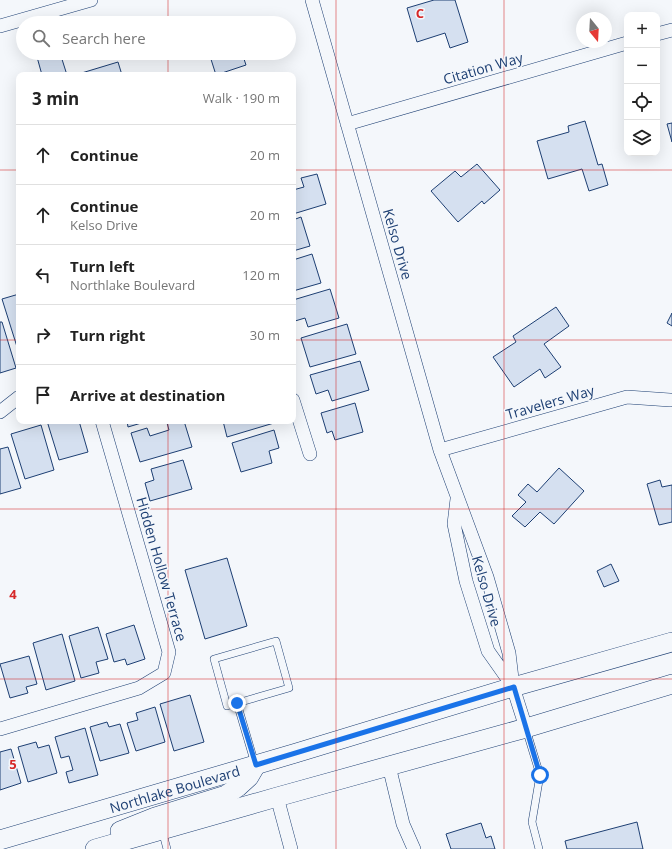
<!DOCTYPE html>
<meta charset="utf-8">
<style>
body{margin:0;font-family:"Open Sans",sans-serif;background:#f2f2f2;color:#222}
.controls{position:absolute;right:12px;top:12px;display:grid;overflow:hidden;border-radius:8px;box-shadow:0 4px 16px #0002}
.controls button{width:36px;height:36px;display:grid;place-items:center;padding:0;border:0;border-bottom:1px solid #e0e0e0;background:#fff;color:#222;font:20px sans-serif}
.compass{position:absolute;left:576px;top:12px;width:36px;height:36px;border-radius:50%;background:#fff;box-shadow:0 4px 16px #0002;rotate:162deg}
.stop{position:absolute;width:12px;height:12px;margin:-9px;border:3px solid #1a73e8;border-radius:50%;background:#fff}
.stop.end{background:#1a73e8;border-color:#fff;box-shadow:0 1px 4px #0008}
.list{margin:0;padding:0;list-style:none}
h2{display:flex;justify-content:space-between;align-items:center;height:52px;margin:0;padding:0 16px;font-size:17px}
h2 small{font-size:13px;font-weight:400;color:#767676}
.list li{display:grid;grid-template-columns:26px 1fr auto;gap:12px;align-items:center;box-sizing:border-box;height:60px;padding:0 16px;border-top:1px solid #e0e0e0}
.list b{display:block;font-size:15px;white-space:nowrap}
.list p{margin:0;font-size:13px;white-space:nowrap;color:#767676}
.list em{font-size:13px;font-style:normal;color:#767676}
.icon{flex:none;width:22px;height:22px;fill:none;stroke:currentColor;stroke-width:2;stroke-linecap:round;stroke-linejoin:round}
.map{position:relative;flex:none;width:672px;height:849px;overflow:hidden}
.search{position:absolute;background:#fff;box-shadow:0 4px 16px #0002;left:16px;top:16px;width:280px;height:44px;display:flex;align-items:center;gap:10px;box-sizing:border-box;padding:0 14px;border-radius:22px;color:#767676;font-size:15px}
.panel{position:absolute;background:#fff;box-shadow:0 4px 16px #0002;left:16px;top:72px;width:280px;height:352px;border-radius:8px}
.map>svg:first-child{display:block}
.building{fill:#d5e0f0;stroke:#1d3f73}
.lines{fill:none;stroke-linecap:round;stroke-linejoin:round}
.lane-casing{stroke:#1d3f73;stroke-width:8}
.street-casing{stroke:#1d3f73;stroke-width:14}
.secondary-casing{stroke:#1d3f73;stroke-width:20}
.lane{stroke:#f4f7fb;stroke-width:7}
.street{stroke:#f4f7fb;stroke-width:13}
.secondary{stroke:#f4f7fb;stroke-width:19}
.route{stroke:#1a73e8;stroke-width:5}
.grid{fill:none;stroke:#d62828;stroke-width:1;stroke-opacity:0.55}
.labels{text-anchor:middle;dominant-baseline:central;stroke-width:3;stroke-linejoin:round;paint-order:stroke}
.street-label{font-size:14px;fill:#1d3f73;stroke:#f4f7fb}
.grid-label{font-size:13px;text-anchor:middle;font-weight:bold;fill:#d62828;stroke:#f4f7fb;stroke-width:3;stroke-linejoin:round;paint-order:stroke}
</style>
<div class="map">
<svg width="672" height="849" viewBox="0 0 672 849">
<rect width="100%" height="100%" fill="#f4f7fb"/>
<!-- building -->
<path class="building" d="M434,0H455L468,42L450,48L445,33L417,42L407,8Z
M49,53H60L67,75H42L37,57Z
M209,53H251L252,57L244,59L246,65L216,75Z
M118,62L122,75H75Z
M585,121L598,165L602,164L608,185L589,191L582,169L548,179L537,141L569,132L568,126Z
M672,123V142L667,124Z
M477,164L500,190L484,204L482,201L458,222L431,191L455,171L461,177Z
M317,174L326,204L293,214V190L304,187L301,178Z
M301,217L310,246L293,251V220Z
M312,254L321,283L293,291V260Z
M330,289L339,318L308,327L305,318L295,321L293,314V300Z
M19,294V350H18L2,299Z
M556,307L569,326L544,344L561,367L545,378L540,369L514,387L493,357L516,342L513,336Z
M672,313V326L667,323Z
M0,322H2L16,368L0,373Z
M347,324L356,354L310,367L301,338Z
M360,361L369,390L332,401L328,390L316,394L310,375Z
M355,403L363,432L335,440L332,431L327,433L321,413Z
M47,421H79L88,452L59,460Z
M127,421H148L128,427Z
M173,421H184L192,447L140,462L131,433L147,428L150,436L169,430L167,423Z
M223,421H273L274,423L227,437Z
M41,425L54,470L25,479L11,434Z
M274,430L279,448L269,451L272,463L241,472L232,443Z
M8,447L21,488L0,494V449Z
M183,460L192,489L150,501L145,483L154,480L151,469Z
M559,468L584,491L554,524L540,512L525,527L512,516L526,502L518,495L528,484L537,492Z
M660,480L662,487L672,485V522L659,525L647,484Z
M227,558L247,626L205,639L185,570Z
M611,564L619,581L604,587L597,571Z
M134,625L145,659L127,665L125,659L114,662L106,634Z
M98,627L108,659L96,662L99,673L81,678L69,636Z
M62,634L75,681L46,690L33,643Z
M29,656L37,684L26,687L28,693L10,698L0,664Z
M190,695L204,742L174,751L160,704Z
M155,707L165,742L136,751L127,723L138,720L136,713Z
M107,722L109,727L120,724L129,753L100,761L90,727Z
M85,728L98,775L69,783L66,772L73,770L69,756L61,758L55,737Z
M36,742L38,748L49,745L57,773L28,782L18,747Z
M11,749L21,783L0,790V752Z
M637,822L643,849H567L565,841Z
M481,823L486,838L491,836L495,849H451L446,834Z"/>
<g class="lines">
<defs>
<path id="lane" d="M276,641L289,688L227,706L214,659Z
M237,703L255,764
M526,729L540,775L532,822L539,849
M162,830L167,849"/>
<path id="street" d="M312,0L440,450L487,577L509,653L513,687L526,728
M0,26L91,0
M657,34L672,30
M347,124L627,43
M293,400L310,454
M0,412L19,397
M440,450L627,397L670,400
M457,499L454,524L466,581L488,651L512,685
M0,729L139,688L164,673L169,652L102,421
M389,766L403,824L414,849
M277,797L291,849"/>
<g id="secondary">
<path d="M120,831L155,817L226,795L238,787L249,777L256,765"/>
<path id="s1" d="M0,840L296,753L513,687L672,642"/>
<path d="M95,849L277,797L526,728L672,684"/>
</g>
</defs>
<!-- lane casing -->
<use href="#lane" class="lane-casing"/>
<!-- street casing -->
<use href="#street" class="street-casing"/>
<!-- secondary casing -->
<use href="#secondary" class="secondary-casing"/>
<!-- lane -->
<use href="#lane" class="lane"/>
<!-- street -->
<use href="#street" class="street"/>
<!-- secondary -->
<use href="#secondary" class="secondary"/>
</g>
<g class="lines">
<!-- route -->
<path class="route" d="M237,703L256,765L514,687L540,775"/>
</g>
<!-- grid -->
<path class="grid" d="M168,0V23M336,0V849M504,0V849M168,53V75M0,170H19M293,170H672M0,340H19M293,340H672M168,421V849M0,509H672M0,679H672"/>
<g class="labels">
<!-- street labels -->
<g class="street-label">
<text transform="translate(483 68) rotate(-16)">Citation Way</text>
<text transform="translate(398 244) rotate(74)">Kelso Drive</text>
<text transform="translate(550 402) rotate(-16)">Travelers Way</text>
<text transform="translate(162 569) rotate(74)">Hidden Hollow Terrace</text>
<text transform="translate(487 591) rotate(74)">Kelso Drive</text>
<text stroke="none"><textPath href="#s1" startOffset="182">Northlake Boulevard</textPath></text>
</g>
</g>
<g class="grid-label">
<text x="420" y="18">C</text>
<text x="13" y="599">4</text>
<text x="13" y="769">5</text>
</g>
</svg>
<div class="controls">
<button>+</button>
<button>−</button>
<button><svg class="icon" aria-label="locate" viewBox="0 0 24 24"><circle cx="12" cy="12" r="6"/><path d="M12 2v4M12 18v4M2 12h4M18 12h4"/></svg></button>
<button><svg class="icon" aria-label="layers" viewBox="0 0 24 24"><path d="M12 4l9 5-9 5-9-5zM3 14l9 5 9-5"/></svg></button>
</div>
<svg class="compass" viewBox="-18 -18 36 36"><path d="M0-13l5 13h-10z" fill="#e53935"/><path d="M0 13l5-13h-10z" fill="#767676"/></svg>
<div class="stop" style="left:540px;top:775px"></div>
<div class="stop end" style="left:237px;top:703px"></div>
<div class="search"><svg class="icon" aria-label="search" viewBox="0 0 24 24"><circle cx="10" cy="10" r="6"/><path d="M15 15l6 6"/></svg>Search here</div>
<section class="panel">
<h2>3 min<small>Walk · 190 m</small></h2>
<ul class="list">
<li><svg class="icon" aria-label="ahead" viewBox="0 0 24 24"><path d="M12 20V5M6 11l6-6 6 6"/></svg><div><b>Continue</b></div><em>20 m</em></li>
<li><svg class="icon" aria-label="ahead" viewBox="0 0 24 24"><path d="M12 20V5M6 11l6-6 6 6"/></svg><div><b>Continue</b><p>Kelso Drive</p></div><em>20 m</em></li>
<li><svg class="icon" aria-label="left" viewBox="0 0 24 24"><path d="M17 20v-9H6M10 6l-5 5 5 5"/></svg><div><b>Turn left</b><p>Northlake Boulevard</p></div><em>120 m</em></li>
<li><svg class="icon" aria-label="right" viewBox="0 0 24 24"><path d="M7 20v-9h11M14 6l5 5-5 5"/></svg><div><b>Turn right</b></div><em>30 m</em></li>
<li><svg class="icon" aria-label="arrive" viewBox="0 0 24 24"><path d="M6 21V4h12l-3 4 3 4H6"/></svg><div><b>Arrive at destination</b></div></li>
</ul>
</section>
</div>
